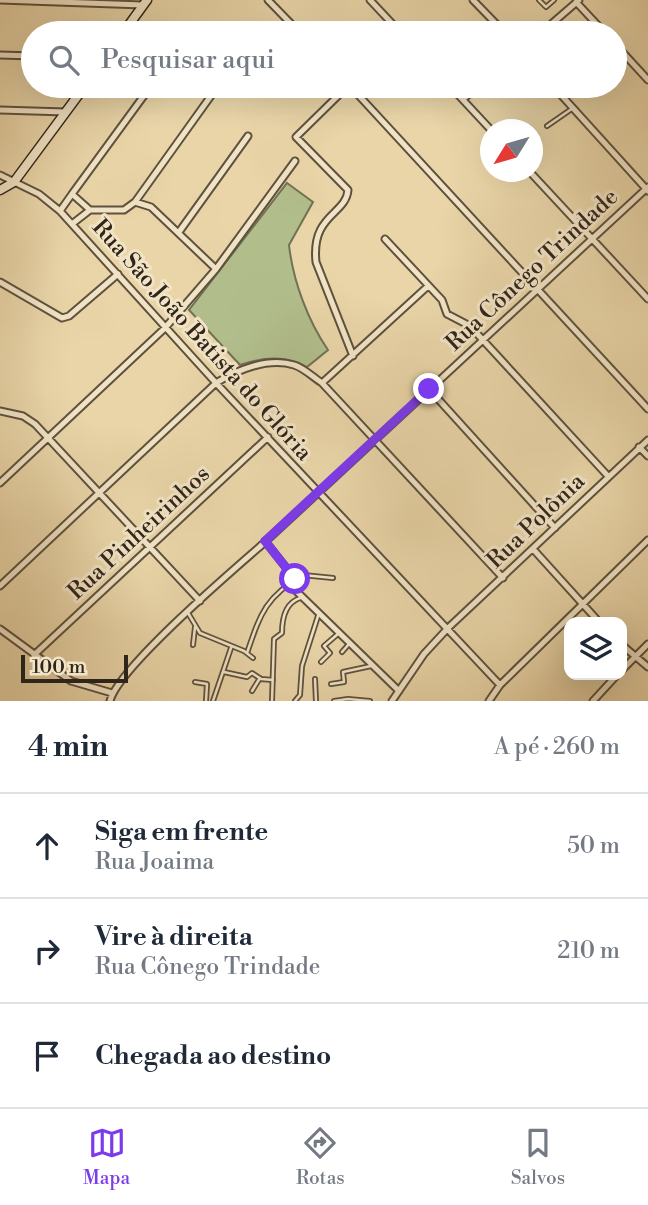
<!DOCTYPE html>
<html lang="pt">
<meta charset="utf-8">
<style>
body{margin:0;font-family:"Libre Bodoni",serif;background:#f2f2f3;color:#1f2937}
.controls{position:absolute;right:21px;bottom:21px;display:grid;overflow:hidden;border-radius:14px;box-shadow:0 7px 28px #0002}
.controls button{width:63px;height:63px;display:grid;place-items:center;padding:0;border:0;border-bottom:2px solid #e0e1e3;background:#fff;color:#1f2937;font:35px sans-serif}
.compass{position:absolute;left:480px;top:119px;width:63px;height:63px;border-radius:50%;background:#fff;box-shadow:0 7px 28px #0002;rotate:233deg}
.scale{position:absolute;left:21px;bottom:18px;width:107px;box-sizing:border-box;padding-left:7px;border:4px solid #30251b;border-top:0;font-size:19px;line-height:24px;white-space:nowrap;color:#30251b;-webkit-text-stroke:5px #f1e4c6;paint-order:stroke}
.stop{position:absolute;width:21px;height:21px;margin:-16px;border:5px solid #7c3aed;border-radius:50%;background:#fff}
.stop.end{background:#7c3aed;border-color:#fff;box-shadow:0 2px 7px #0008}
.list{margin:0;padding:0;list-style:none}
h2{display:flex;justify-content:space-between;align-items:center;height:91px;margin:0;padding:0 28px;font-size:30px}
h2 small{font-size:23px;font-weight:400;color:#747a83}
.list li{display:grid;grid-template-columns:46px 1fr auto;gap:21px;align-items:center;box-sizing:border-box;height:105px;padding:0 28px;border-top:2px solid #e0e1e3}
.list b{display:block;font-size:26px;white-space:nowrap}
.list p{margin:0;font-size:23px;white-space:nowrap;color:#747a83}
.list em{font-size:23px;font-style:normal;color:#747a83}
.icon{flex:none;width:38px;height:38px;fill:none;stroke:currentColor;stroke-width:2;stroke-linecap:round;stroke-linejoin:round}
.map{position:relative;flex:none;width:648px;height:701px;overflow:hidden}
.search{position:absolute;background:#fff;box-shadow:0 7px 28px #0002;left:21px;right:21px;top:21px;height:77px;display:flex;align-items:center;gap:18px;box-sizing:border-box;padding:0 24px;border-radius:38px;color:#747a83;font-size:26px}
.sheet{height:406px;background:#fff}
nav{display:flex;justify-content:space-around;align-items:center;box-sizing:border-box;height:98px;border-top:2px solid #e0e1e3;background:#fff;font-size:19px;color:#747a83}
nav a{display:grid;justify-items:center;gap:4px}
nav .on{color:#7c3aed}
.map>svg:first-child{display:block}
.green{fill:#b1be8c;stroke:#707254;stroke-width:2}
.lines{fill:none;stroke-linecap:round;stroke-linejoin:round}
.lane-casing{stroke:#5e513e;stroke-width:6}
.street-casing{stroke:#5e513e;stroke-width:9}
.secondary-casing{stroke:#30251b;stroke-width:11}
.lane{stroke:#f1e4c6;stroke-width:2.5}
.street{stroke:#f1e4c6;stroke-width:5}
.secondary{stroke:#f1e4c6;stroke-width:8}
.route{stroke:#7c3aed;stroke-width:9}
.labels{text-anchor:middle;dominant-baseline:central;stroke-width:6;stroke-linejoin:round;paint-order:stroke}
.street-label{font-size:23px;fill:#30251b;stroke:#f1e4c6}
</style>
<div class="map">
<svg width="648" height="701" viewBox="0 0 648 701">
<rect width="100%" height="100%" fill="#e9d5a8"/>
<filter id="stains"><feTurbulence type="fractalNoise" baseFrequency=".00286" numOctaves="4"/><feColorMatrix values="0 0 0 0 .2 0 0 0 0 .09 0 0 0 0 .02 0 0 0 .5 -.17"/></filter>
<radialGradient id="worn" r=".72"><stop offset=".6" stop-color="#630" stop-opacity="0"/><stop offset="1" stop-color="#630" stop-opacity=".3"/></radialGradient>
<!-- green -->
<path class="green" d="M287,183L313,202L289,245C293,281 308,321 328,350L307,367C286,355 263,357 240,365L189,310Z"/>
<g class="lines">
<defs>
<path id="lane" d="M539,0L546,7L554,0
M547,126L573,108
M188,613L200,633L244,651L253,658
M193,645L195,627
M342,652L349,644
M247,653C260,615 265,597 303,575L333,578
M321,662L330,653L324,646L339,633
M224,672L247,677L252,673L261,679L273,680
M315,679L316,701
M195,682L207,684L206,701
M331,684L344,682L343,672L371,666
M252,691L260,678
M213,701L231,648
M272,701L274,639L282,633C282,619 285,603 300,598
M295,701L300,695L302,666L318,616
M334,701L348,699L370,701"/>
<path id="street" d="M0,0L143,5
M268,0L300,33
M370,0L401,33
M473,0L505,33
M576,2L605,33
M190,33L191,32
M541,33L579,0
M615,44L648,80
M0,55L33,56
M348,86L296,137L348,190C346,215 311,214 316,262L353,356
M350,86L648,409
M450,86L491,130
M553,86L648,191
M463,99L479,86
M0,110L66,112
M530,172L648,299
M0,175L39,194L60,211L216,383L500,685
M72,194L151,86
M135,202L218,86
M60,211L72,194L90,210H124L135,202L151,207L216,269
M72,224L90,210
M179,232L248,136
M385,239L442,300L447,314L470,326L607,475
M0,282L62,318L69,316L118,274
M322,383L428,286
M429,389L555,528
M0,411L23,416L35,424L200,601
M639,447L648,456
M0,483L165,328L216,269L295,161
M265,541L295,579
M533,549L599,622
M289,584L399,691
M0,586L216,383C237,370 268,357 294,365C304,368 314,378 322,383L503,578
M0,629L71,681L112,693
M622,645L648,667
M34,655L268,437
M622,670L648,644
M110,701C118,668 233,570 264,543C393,425 520,305 648,187
M392,701L424,654L448,628L648,440
M489,701L500,685L648,540
M593,701L617,675"/>
<path id="secondary" d="M123,33L147,0
M0,190L14,182L85,86"/>
</defs>
<!-- lane casing -->
<use href="#lane" class="lane-casing"/>
<!-- street casing -->
<use href="#street" class="street-casing"/>
<!-- secondary casing -->
<use href="#secondary" class="secondary-casing"/>
<!-- lane -->
<use href="#lane" class="lane"/>
<!-- street -->
<use href="#street" class="street"/>
<!-- secondary -->
<use href="#secondary" class="secondary"/>
</g>
<g class="lines">
<!-- route -->
<path class="route" d="M295,579L265,541L429,389"/>
</g>
<g class="labels">
<!-- street labels -->
<g class="street-label">
<text transform="translate(532 270) rotate(-43)">Rua Cônego Trindade</text>
<text transform="translate(202 340) rotate(48)">Rua São João Batista do Glória</text>
<text transform="translate(536 521) rotate(-44)">Rua Polônia</text>
<text transform="translate(139 533) rotate(-43)">Rua Pinheirinhos</text>
</g>
</g>
<rect width="100%" height="100%" filter="url(#stains)"/>
<rect width="100%" height="100%" fill="url(#worn)"/>
</svg>
<div class="controls">
<button><svg class="icon" aria-label="layers" viewBox="0 0 24 24"><path d="M12 4l9 5-9 5-9-5zM3 14l9 5 9-5"/></svg></button>
</div>
<svg class="compass" viewBox="-18 -18 36 36"><path d="M0-13l5 13h-10z" fill="#e53935"/><path d="M0 13l5-13h-10z" fill="#747a83"/></svg>
<div class="scale">100 m</div>
<div class="stop" style="left:295px;top:579px"></div>
<div class="stop end" style="left:429px;top:389px"></div>
<div class="search"><svg class="icon" aria-label="search" viewBox="0 0 24 24"><circle cx="10" cy="10" r="6"/><path d="M15 15l6 6"/></svg>Pesquisar aqui</div>
</div>
<section class="sheet">
<h2>4 min<small>A pé · 260 m</small></h2>
<ul class="list">
<li><svg class="icon" aria-label="ahead" viewBox="0 0 24 24"><path d="M12 20V5M6 11l6-6 6 6"/></svg><div><b>Siga em frente</b><p>Rua Joaima</p></div><em>50 m</em></li>
<li><svg class="icon" aria-label="right" viewBox="0 0 24 24"><path d="M7 20v-9h11M14 6l5 5-5 5"/></svg><div><b>Vire à direita</b><p>Rua Cônego Trindade</p></div><em>210 m</em></li>
<li><svg class="icon" aria-label="arrive" viewBox="0 0 24 24"><path d="M6 21V4h12l-3 4 3 4H6"/></svg><div><b>Chegada ao destino</b></div></li>
</ul>
</section>
<nav>
<a class="on"><svg class="icon" aria-label="map" viewBox="0 0 24 24"><path d="M3 6l6-2 6 2 6-2v14l-6 2-6-2-6 2zM9 4v14M15 6v14"/></svg>Mapa</a>
<a><svg class="icon" aria-label="directions" viewBox="0 0 24 24"><path d="M12 3l9 9-9 9-9-9zM9 14v-3h6M13 9l2 2-2 2"/></svg>Rotas</a>
<a><svg class="icon" aria-label="saved" viewBox="0 0 24 24"><path d="M7 4h10v16l-5-4-5 4z"/></svg>Salvos</a>
</nav>
